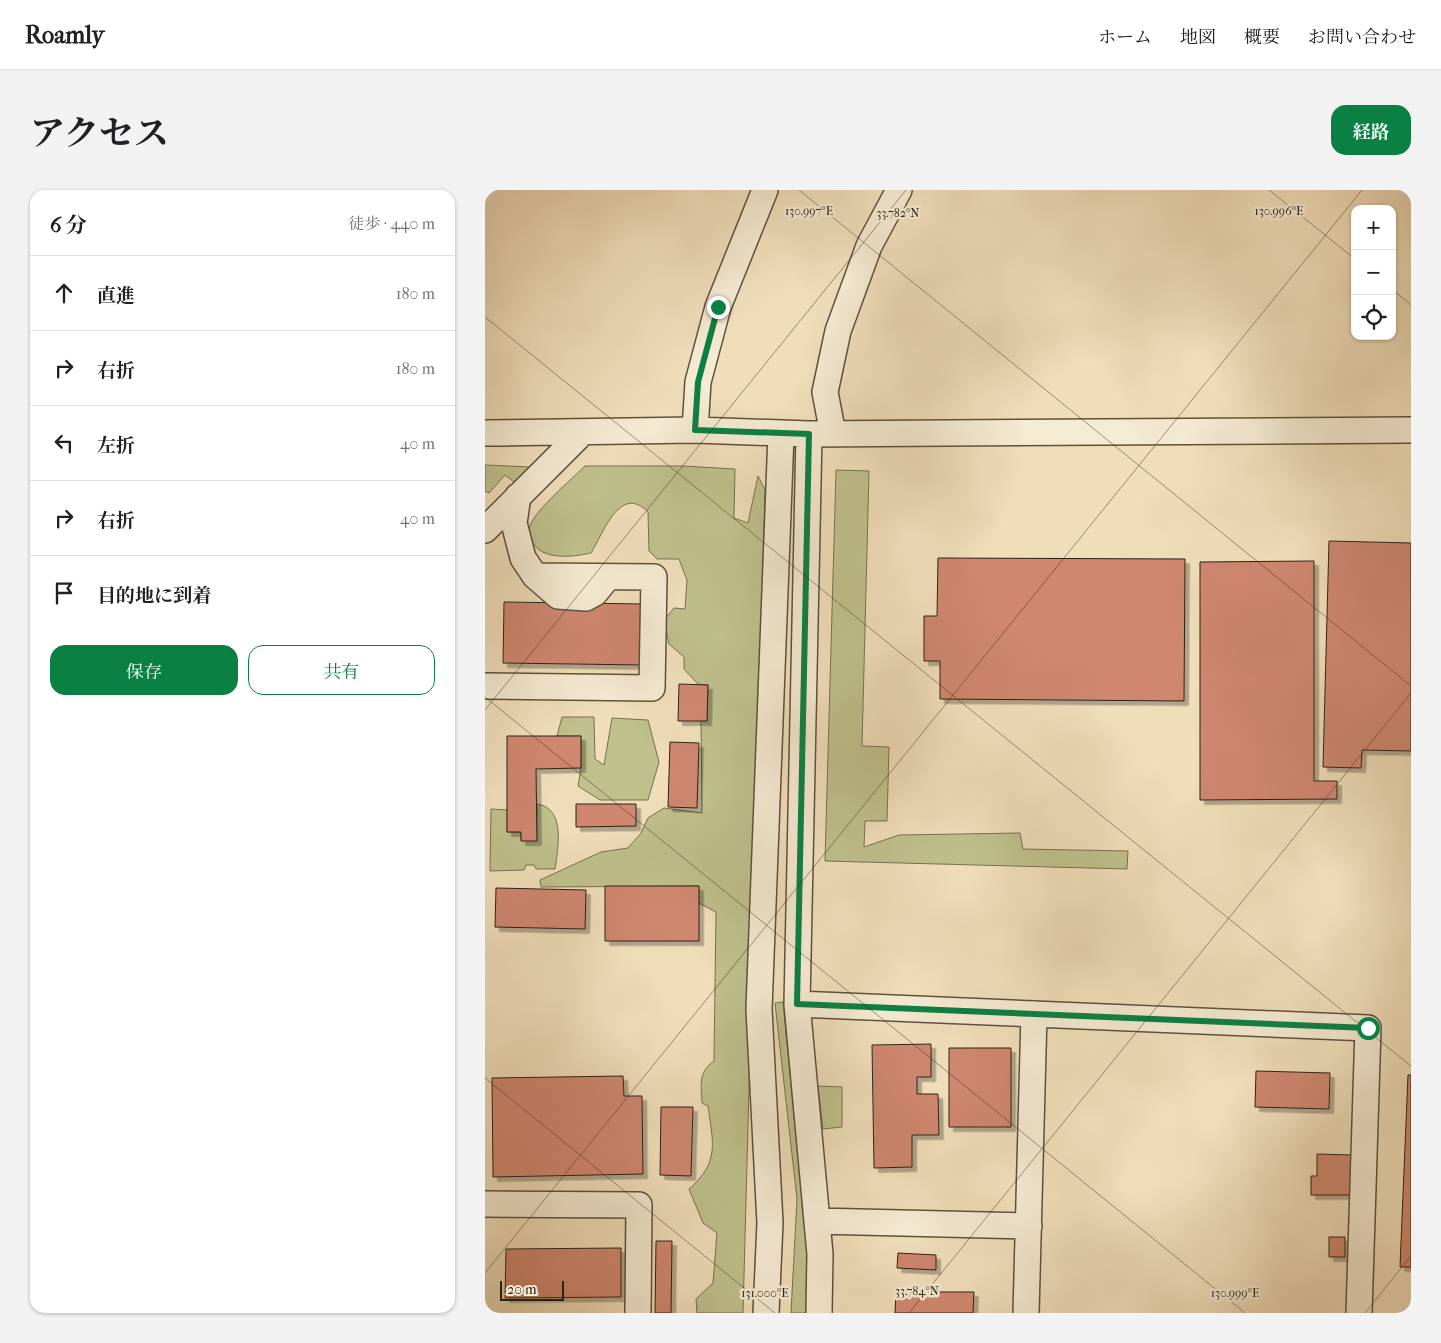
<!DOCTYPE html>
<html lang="ja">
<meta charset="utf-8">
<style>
body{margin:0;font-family:"IM FELL French Canon","Noto Serif JP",serif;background:#f2f2f2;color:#202124}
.controls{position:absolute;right:15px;top:15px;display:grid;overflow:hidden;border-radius:10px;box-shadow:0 1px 4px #0004}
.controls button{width:45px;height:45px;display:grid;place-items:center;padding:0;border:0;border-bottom:1px solid #e0e0e0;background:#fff;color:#202124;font:25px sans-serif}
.scale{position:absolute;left:15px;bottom:12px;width:64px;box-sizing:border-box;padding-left:5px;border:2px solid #2c2214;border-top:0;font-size:14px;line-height:18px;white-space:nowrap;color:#2c2214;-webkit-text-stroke:4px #f5ead2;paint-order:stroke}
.stop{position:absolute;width:15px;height:15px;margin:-11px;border:4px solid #0b8043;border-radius:50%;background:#fff}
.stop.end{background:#0b8043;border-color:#fff;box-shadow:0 1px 5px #0008}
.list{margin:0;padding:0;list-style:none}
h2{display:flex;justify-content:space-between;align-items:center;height:65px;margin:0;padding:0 20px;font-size:21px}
h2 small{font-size:16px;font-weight:400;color:#757577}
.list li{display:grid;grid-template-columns:32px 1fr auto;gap:15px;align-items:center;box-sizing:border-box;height:75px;padding:0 20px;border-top:1px solid #e0e0e0}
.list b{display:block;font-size:19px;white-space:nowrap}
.list em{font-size:16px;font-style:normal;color:#757577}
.actions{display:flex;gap:10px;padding:15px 20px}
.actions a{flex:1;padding:11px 0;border:1px solid #0b8043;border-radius:15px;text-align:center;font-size:18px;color:#0b8043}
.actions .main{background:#0b8043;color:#fff}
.icon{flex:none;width:28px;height:28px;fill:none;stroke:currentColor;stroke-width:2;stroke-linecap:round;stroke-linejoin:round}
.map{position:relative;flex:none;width:926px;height:1123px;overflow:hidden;border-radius:15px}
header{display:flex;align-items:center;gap:30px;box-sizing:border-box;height:70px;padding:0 25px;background:#fff;border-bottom:1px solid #e0e0e0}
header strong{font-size:24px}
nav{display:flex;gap:28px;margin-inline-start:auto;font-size:18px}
.intro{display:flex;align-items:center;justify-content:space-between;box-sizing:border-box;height:120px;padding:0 30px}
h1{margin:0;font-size:35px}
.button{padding:12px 22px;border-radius:15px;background:#0b8043;color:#fff;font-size:18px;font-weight:700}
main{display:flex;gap:30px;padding:0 30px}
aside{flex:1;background:#fff;border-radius:15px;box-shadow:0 1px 4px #0004}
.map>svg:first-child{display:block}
.green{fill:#bfc08c;stroke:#767150}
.building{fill:#cf876f;stroke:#2c2214;filter:url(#shadow)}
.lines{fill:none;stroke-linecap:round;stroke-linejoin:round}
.minor-casing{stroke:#5d513e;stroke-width:28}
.minor{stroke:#f5ead2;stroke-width:25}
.route{stroke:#0b8043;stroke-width:6}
.ticks{fill:none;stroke:#2c2214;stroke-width:1;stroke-opacity:0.45}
.ticks-label{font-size:12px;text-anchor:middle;fill:#2c2214;stroke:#f5ead2;stroke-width:5;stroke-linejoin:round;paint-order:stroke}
</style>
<header>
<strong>Roamly</strong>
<nav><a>ホーム</a><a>地図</a><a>概要</a><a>お問い合わせ</a></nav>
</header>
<div class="intro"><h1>アクセス</h1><a class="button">経路</a></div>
<main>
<aside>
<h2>6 分<small>徒歩 · 440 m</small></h2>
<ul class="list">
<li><svg class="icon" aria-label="ahead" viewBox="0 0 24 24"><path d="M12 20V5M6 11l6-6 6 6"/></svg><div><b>直進</b></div><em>180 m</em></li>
<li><svg class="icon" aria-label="right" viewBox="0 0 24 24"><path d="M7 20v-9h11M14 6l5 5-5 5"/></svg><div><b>右折</b></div><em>180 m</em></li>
<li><svg class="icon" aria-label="left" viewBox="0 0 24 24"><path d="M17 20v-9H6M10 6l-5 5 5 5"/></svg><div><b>左折</b></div><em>40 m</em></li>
<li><svg class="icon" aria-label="right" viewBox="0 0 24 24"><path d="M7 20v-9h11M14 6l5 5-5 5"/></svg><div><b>右折</b></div><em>40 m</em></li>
<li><svg class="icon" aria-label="arrive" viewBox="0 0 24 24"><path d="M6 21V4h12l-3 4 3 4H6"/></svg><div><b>目的地に到着</b></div></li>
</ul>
<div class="actions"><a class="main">保存</a><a>共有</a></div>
</aside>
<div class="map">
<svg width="926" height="1123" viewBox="0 0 926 1123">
<defs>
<filter id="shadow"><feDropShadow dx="4.5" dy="4.5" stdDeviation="0" flood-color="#0004"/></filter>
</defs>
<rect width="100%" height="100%" fill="#f0deba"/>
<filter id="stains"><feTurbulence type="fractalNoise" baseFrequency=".004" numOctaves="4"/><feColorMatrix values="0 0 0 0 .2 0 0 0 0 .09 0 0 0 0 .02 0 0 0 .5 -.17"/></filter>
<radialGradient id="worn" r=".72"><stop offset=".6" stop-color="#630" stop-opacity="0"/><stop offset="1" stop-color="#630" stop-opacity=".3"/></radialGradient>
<!-- green -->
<path class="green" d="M0,275L45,277L42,288L34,296L20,285L4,303L0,301Z
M100,276H198L250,279L249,328L263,333L273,286L280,300L258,1123H212L211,1109L228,1093L232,1043L218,1033L204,999C235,972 228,953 223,916L217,913C216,895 213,882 229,871L231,722L214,713V696L56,697L55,690L116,662L143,658L156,643L163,628L179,618L217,623L216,531H222L223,495L213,494L199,479V467L184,454L179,430L189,418L200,419L202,390L194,369H172L164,361L163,322C135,293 118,344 106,363C88,367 56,371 47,351C45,346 43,341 45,336C50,320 87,289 100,276Z
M351,280L384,281L377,556L404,557L402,631H380L379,657L414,645L535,643L538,659L643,661L642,679L340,671Z
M77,527H109L110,569L119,575L127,528L163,530L174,572L163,610H115L93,596L96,578V546H72Z
M52,614C81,618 73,658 70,679H51L49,675H41L39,680L5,681L6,619L22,620V642H36V650H52Z
M298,812L328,1119H321V1123H306L312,1009L290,813Z
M333,896L357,897V937L338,939Z"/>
<!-- building -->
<path class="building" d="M844,351L926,353V561L877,560L876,578L838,577Z
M453,368L700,369L699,511L455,509V471H439V426H452Z
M829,371V591H852V609L715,610V372Z
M19,412L159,414V475L18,473Z
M194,494L223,495L222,531H193Z
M22,546H96V578L51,579L52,651H36V642H22Z
M185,552L214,553L212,618L183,617Z
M91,614H151V636L91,637Z
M120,696H214V751H120Z
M11,698L101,700L100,739L10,737Z
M446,854V887H432V904H453L454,945H427V977L389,978L387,855Z
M464,858H526V937H464Z
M771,881L845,883L844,919L770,917Z
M923,885H926V1077H915Z
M138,886L139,906H157L158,984L8,987L7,888Z
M176,917H208L206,986L175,985Z
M832,964L867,965L866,1005H826V986H832Z
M844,1047H860V1067H844Z
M171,1051H187L186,1123H170Z
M136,1058V1107L20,1108L21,1059Z
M413,1063L451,1065V1080L412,1078Z
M411,1102H489L488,1123H410Z"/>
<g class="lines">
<defs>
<path id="minor" d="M210,240L213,192L233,117L280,0
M0,243L210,240L324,244L926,240
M324,244L312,814L335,1064L334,1123
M348,244L340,202L353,141L384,56L414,0
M0,340L98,242
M50,386L73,406L101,408L110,403L123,387
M0,496L167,498L169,387L50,386L38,368L29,333L33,306
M312,814L883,838L874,1123
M0,1014L154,1015L153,1123
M332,1031L544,1036
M281,1123L285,1033L274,819L296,244
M541,1123L549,824"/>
</defs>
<!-- minor casing -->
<use href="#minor" class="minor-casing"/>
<!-- minor -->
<use href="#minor" class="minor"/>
</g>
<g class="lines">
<!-- route -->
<path class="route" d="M233,117L213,192L210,240L324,244L312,814L883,838"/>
</g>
<!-- ticks -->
<path class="ticks" d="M314,0L926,496M784,0L870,69M907,99L926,115M0,127L926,876M0,507L760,1123M0,520L421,0M0,888L290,1123M0,1083L877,0M424,1123L926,503M880,1123L926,1066"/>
<g class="ticks-label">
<text x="794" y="25">130.996°E</text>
<text x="324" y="25">130.997°E</text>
<text x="413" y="27">33.782°N</text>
<text x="432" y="1105">33.784°N</text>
<text x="280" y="1107">131.000°E</text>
<text x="750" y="1107">130.999°E</text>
</g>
<rect width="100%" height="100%" filter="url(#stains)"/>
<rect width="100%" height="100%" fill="url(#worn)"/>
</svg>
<div class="controls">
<button>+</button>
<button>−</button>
<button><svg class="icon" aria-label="locate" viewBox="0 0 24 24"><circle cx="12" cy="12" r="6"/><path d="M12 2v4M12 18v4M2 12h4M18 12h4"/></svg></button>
</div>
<div class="scale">20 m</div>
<div class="stop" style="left:883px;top:838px"></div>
<div class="stop end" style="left:233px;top:117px"></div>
</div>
</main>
